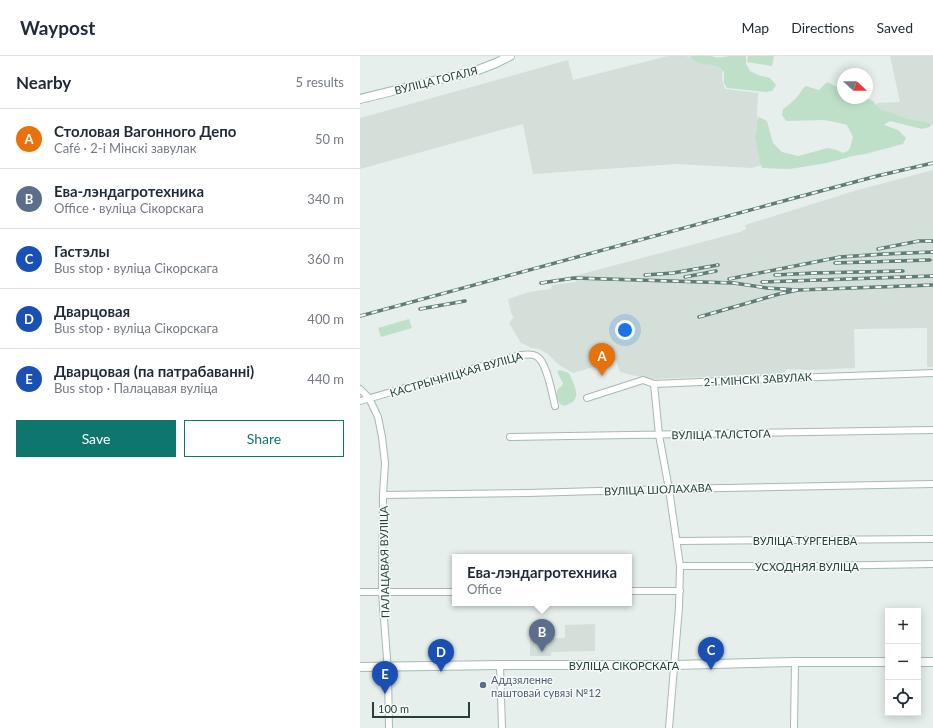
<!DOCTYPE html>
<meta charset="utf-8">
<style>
body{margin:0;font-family:Lato,sans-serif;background:#f2f2f3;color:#1f2937}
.controls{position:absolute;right:12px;bottom:12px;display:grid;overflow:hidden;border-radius:0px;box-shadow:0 2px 10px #0003}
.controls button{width:36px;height:36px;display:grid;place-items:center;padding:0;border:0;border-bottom:1px solid #e0e1e3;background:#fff;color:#1f2937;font:20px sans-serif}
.compass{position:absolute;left:477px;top:12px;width:36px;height:36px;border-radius:50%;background:#fff;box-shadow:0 2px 10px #0003;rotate:111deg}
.scale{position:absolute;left:12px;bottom:10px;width:98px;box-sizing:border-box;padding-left:4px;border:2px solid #24423a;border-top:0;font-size:11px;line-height:14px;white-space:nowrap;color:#24423a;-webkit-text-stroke:3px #f7fbf9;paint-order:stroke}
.you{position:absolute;left:265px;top:274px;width:14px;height:14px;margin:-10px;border:3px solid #fff;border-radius:50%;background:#1a73e8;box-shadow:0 0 0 6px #1a73e833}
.badge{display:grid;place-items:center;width:26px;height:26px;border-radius:50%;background:#0f766e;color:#fff;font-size:13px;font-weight:700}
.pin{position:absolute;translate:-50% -33px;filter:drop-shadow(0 1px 2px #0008)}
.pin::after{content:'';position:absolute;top:21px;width:14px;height:12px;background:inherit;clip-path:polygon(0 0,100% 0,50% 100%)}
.popup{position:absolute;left:92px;top:498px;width:180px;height:52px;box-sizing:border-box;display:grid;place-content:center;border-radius:0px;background:#fff;filter:drop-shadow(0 1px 3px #0005);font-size:13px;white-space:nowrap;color:#747a83}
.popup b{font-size:15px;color:#1f2937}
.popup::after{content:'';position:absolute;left:50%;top:100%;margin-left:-8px;border:8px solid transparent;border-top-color:#fff}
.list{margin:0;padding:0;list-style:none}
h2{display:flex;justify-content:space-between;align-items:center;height:52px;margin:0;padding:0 16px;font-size:17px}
h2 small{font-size:13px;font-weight:400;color:#747a83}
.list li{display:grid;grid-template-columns:26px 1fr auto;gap:12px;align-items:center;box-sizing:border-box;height:60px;padding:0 16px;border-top:1px solid #e0e1e3}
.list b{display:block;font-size:15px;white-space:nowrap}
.list p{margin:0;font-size:13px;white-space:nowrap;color:#747a83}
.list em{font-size:13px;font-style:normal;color:#747a83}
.actions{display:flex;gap:8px;padding:12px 16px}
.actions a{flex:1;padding:9px 0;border:1px solid #0f766e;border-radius:0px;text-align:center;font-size:14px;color:#0f766e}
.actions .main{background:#0f766e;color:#fff}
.icon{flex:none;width:22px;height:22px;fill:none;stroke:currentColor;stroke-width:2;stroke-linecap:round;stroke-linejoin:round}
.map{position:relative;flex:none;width:573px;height:672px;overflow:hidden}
header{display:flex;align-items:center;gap:24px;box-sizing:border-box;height:56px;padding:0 20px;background:#fff;border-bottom:1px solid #e0e1e3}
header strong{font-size:19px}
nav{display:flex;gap:22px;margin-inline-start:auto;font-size:14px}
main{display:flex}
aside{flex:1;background:#fff}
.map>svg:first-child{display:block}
.built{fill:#d4dfda}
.green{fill:#bfe0c8}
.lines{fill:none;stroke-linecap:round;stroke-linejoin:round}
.street-casing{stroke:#a8b8b2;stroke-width:8}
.secondary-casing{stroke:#a4bbb3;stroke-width:10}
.street{stroke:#fff;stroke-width:6}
.secondary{stroke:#fff;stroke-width:8}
.rail-casing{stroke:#5f7d75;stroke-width:3.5}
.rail{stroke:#f7fbf9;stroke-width:2;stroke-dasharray:6;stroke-linecap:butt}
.service-dot{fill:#5c6f8a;stroke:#f7fbf9;stroke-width:1.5}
.labels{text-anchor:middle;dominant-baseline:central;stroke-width:3;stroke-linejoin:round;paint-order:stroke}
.street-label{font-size:11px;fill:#24423a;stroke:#f7fbf9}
.service-label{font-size:11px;fill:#4e5e75;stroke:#f7fbf9;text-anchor:start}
</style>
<header>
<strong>Waypost</strong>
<nav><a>Map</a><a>Directions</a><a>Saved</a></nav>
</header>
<main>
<aside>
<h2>Nearby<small>5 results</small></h2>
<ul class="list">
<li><span class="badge" style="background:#e8710a">A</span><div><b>Столовая Вагонного Депо</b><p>Café · 2-і Мінскі завулак</p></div><em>50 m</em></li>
<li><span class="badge" style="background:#5c6f8a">B</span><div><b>Ева-лэндагротехника</b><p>Office · вуліца Сікорскага</p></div><em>340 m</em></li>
<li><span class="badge" style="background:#1a4fb4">C</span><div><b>Гастэлы</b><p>Bus stop · вуліца Сікорскага</p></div><em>360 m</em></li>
<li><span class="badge" style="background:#1a4fb4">D</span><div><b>Дварцовая</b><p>Bus stop · вуліца Сікорскага</p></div><em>400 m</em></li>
<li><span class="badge" style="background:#1a4fb4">E</span><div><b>Дварцовая (па патрабаванні)</b><p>Bus stop · Палацавая вуліца</p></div><em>440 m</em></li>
</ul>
<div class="actions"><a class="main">Save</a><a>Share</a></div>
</aside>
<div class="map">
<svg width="573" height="672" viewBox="0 0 573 672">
<rect width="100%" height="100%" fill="#e6efeb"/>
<!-- built -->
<path class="built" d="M308,0H324L349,3L363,12L362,22L365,33L398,37L397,58L407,107L392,112L317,108L173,118L163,68L0,113V62L208,4L213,24Z
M530,0H573V69L548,66L517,55V47L540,46Z
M573,114V311H567V272L494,273L495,312L449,314L427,313L422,318L293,323H288L260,316L256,304L213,317L199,309L188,298L179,293L172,292L161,287L149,267L154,261L151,257L148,243L169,236L191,233L192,229L216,226L214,220L380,176L386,173L385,169L494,135Z
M235,568V595L191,596V600H170V583L205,582V569Z"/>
<!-- green -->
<path class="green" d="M330,0H352C357,3 363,1 369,0C374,0 381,0 386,0V8L390,15L398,19L410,22L416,29L412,35L406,36L367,32L364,27V16L361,12L354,9L343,8L335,5Z
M388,0H414L412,10L387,6Z
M467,26L483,34V42H506L513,45L520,53L547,63L566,66L571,68L570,71L562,73L530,65L524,69L538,74L546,82L543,88L505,98L493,100L467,107L430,113L402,112L400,107L395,81L397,75V66L399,61L407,65L413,87L422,96L438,100L468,92L477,94L483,97L488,95L490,92L493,81L487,69L475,66L464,64L426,65L422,59L423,53C428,49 434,45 438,40C441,36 442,33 446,30L459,34Z
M49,263L52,272L21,281L18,272Z
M200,314L209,317C213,326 223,343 209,348C205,350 204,350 200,348C196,342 194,334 202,330L203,327L200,322L197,315Z"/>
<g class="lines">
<defs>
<path id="street" d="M294,328L299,379L309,433L320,510L319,551L309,672
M0,333L9,342L18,361L22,381L25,407L23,439L22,536L28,616L29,672
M227,342L283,324L294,328L432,322L573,317
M0,345L160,299C165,299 171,297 176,300C187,305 192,338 195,350
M150,381L573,374
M23,439L168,437L309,433L573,428
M317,485L573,483
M320,510H454L573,508
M269,535H320
M0,536H95
M140,609L142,672
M434,672L435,606"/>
<path id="secondary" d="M0,43L118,14L136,7L150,0
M558,606H573
M0,611L140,609H314L435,606H528"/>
</defs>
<!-- street casing -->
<use href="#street" class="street-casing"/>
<!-- secondary casing -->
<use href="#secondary" class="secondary-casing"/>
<!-- street -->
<use href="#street" class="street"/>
<!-- secondary -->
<use href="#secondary" class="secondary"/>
<defs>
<path id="rail" d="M518,193L559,185H573
M475,207L570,204
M285,219L313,217L358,209
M415,219L454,217L543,215
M325,221L356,215
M369,223L480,201L525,198L573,196
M402,226L573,220
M181,227L214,222L374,227L407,232L438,234
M60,253L105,245
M0,260L427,144L517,120L573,107
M339,261L419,238L438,234L573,229"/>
</defs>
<!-- rail casing -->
<use href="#rail" class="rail-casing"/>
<!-- rail -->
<use href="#rail" class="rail"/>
</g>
<!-- markers -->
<circle class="service-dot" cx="123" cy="629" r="4"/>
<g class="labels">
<!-- street labels -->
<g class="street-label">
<text transform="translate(76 24) rotate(-14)">ВУЛІЦА ГОГАЛЯ</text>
<text transform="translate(96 318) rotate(-16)">КАСТРЫЧНІЦКАЯ ВУЛІЦА</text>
<text transform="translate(398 323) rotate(-3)">2-І МІНСКІ ЗАВУЛАК</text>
<text transform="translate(361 378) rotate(-1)">ВУЛІЦА ТАЛСТОГА</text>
<text transform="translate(298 433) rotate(-2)">ВУЛІЦА ШОЛАХАВА</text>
<text x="445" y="484">ВУЛІЦА ТУРГЕНЕВА</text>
<text transform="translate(24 506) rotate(-91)">ПАЛАЦАВАЯ ВУЛІЦА</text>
<text x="447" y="510">УСХОДНЯЯ ВУЛІЦА</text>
<text x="264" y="609">ВУЛІЦА СІКОРСКАГА</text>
</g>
<!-- service labels -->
<g class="service-label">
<text x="131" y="623">Аддзяленне<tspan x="131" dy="13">паштовай сувязі №12</tspan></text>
</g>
</g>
</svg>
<div class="controls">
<button>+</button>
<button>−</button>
<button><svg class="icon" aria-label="locate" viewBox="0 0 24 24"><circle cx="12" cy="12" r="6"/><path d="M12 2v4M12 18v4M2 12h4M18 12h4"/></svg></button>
</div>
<svg class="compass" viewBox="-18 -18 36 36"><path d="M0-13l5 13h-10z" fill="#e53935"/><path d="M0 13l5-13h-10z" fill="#747a83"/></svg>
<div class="scale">100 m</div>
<div class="you"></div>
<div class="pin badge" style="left:242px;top:320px;background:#e8710a">A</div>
<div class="pin badge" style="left:182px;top:596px;background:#5c6f8a">B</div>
<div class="popup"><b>Ева-лэндагротехника</b>Office</div>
<div class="pin badge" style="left:351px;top:614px;background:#1a4fb4">C</div>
<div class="pin badge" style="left:81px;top:616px;background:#1a4fb4">D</div>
<div class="pin badge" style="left:25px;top:638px;background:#1a4fb4">E</div>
</div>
</main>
